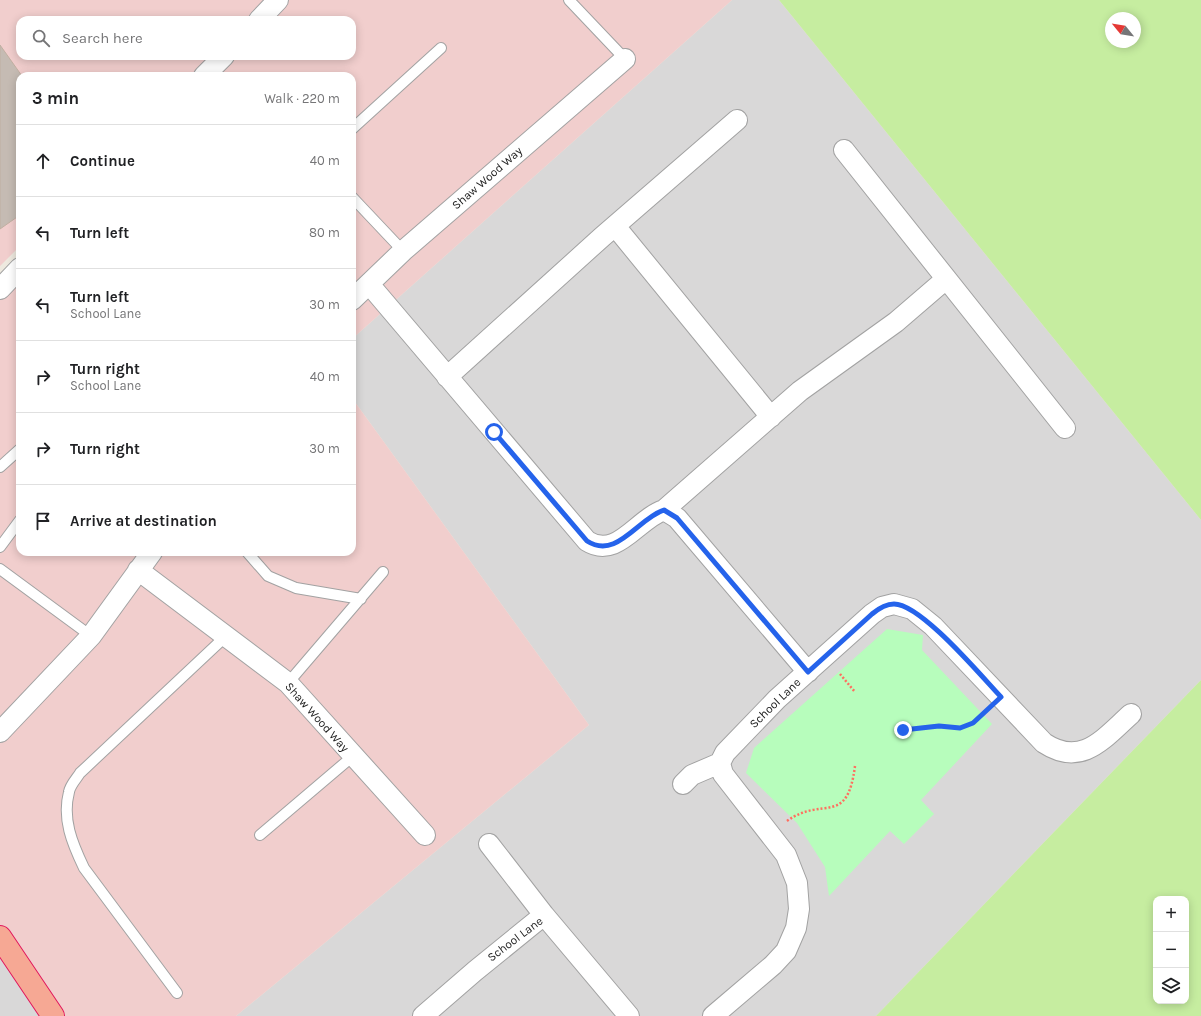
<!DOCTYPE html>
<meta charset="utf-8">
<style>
body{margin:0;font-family:Karla,sans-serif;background:#f6f6f6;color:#202124}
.controls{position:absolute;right:12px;bottom:12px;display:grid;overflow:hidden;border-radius:8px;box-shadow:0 2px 10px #0003}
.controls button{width:36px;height:36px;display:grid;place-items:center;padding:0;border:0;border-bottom:1px solid #e0e0e0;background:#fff;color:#202124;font:20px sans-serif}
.compass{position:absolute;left:1105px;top:12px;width:36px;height:36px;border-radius:50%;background:#fff;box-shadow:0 2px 10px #0003;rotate:300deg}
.stop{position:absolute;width:12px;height:12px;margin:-9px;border:3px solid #2563eb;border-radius:50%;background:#fff}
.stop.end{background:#2563eb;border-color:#fff;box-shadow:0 1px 4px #0008}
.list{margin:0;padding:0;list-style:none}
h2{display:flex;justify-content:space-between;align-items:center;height:52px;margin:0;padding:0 16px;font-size:17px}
h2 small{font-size:13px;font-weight:400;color:#757577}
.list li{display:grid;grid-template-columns:26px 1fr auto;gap:12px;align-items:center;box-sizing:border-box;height:72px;padding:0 16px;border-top:1px solid #e0e0e0}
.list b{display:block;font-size:15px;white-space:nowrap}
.list p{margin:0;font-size:13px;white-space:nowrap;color:#757577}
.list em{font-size:13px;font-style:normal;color:#757577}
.icon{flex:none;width:22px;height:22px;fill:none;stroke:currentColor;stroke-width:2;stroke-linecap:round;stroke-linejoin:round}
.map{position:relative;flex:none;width:1201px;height:1016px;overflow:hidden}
.search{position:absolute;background:#fff;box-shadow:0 2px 10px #0003;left:16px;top:16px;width:340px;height:44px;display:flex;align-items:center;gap:10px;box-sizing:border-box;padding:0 14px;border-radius:12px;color:#757577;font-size:15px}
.panel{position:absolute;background:#fff;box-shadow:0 2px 10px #0003;left:16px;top:72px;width:340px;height:484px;border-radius:12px}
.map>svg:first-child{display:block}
.residential{fill:#d9d8d8}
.commercial{fill:#f1cecd;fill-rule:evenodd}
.grass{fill:#c6eda0;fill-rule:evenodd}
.park{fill:#b7fdbc}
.building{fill:#c5bbb3;stroke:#c0afa1}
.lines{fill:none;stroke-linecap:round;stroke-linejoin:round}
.service-casing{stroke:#a2a2a2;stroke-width:12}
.minor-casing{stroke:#a2a2a2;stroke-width:22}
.trunk-casing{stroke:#e1175d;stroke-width:24}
.path{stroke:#ff6f5f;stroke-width:2.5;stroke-dasharray:2 2;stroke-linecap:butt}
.service{stroke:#fff;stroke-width:10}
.minor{stroke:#fff;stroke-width:20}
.trunk{stroke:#f6a894;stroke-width:22}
.route{stroke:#2563eb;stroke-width:5}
.labels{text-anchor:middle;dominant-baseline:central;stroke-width:3;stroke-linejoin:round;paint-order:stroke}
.street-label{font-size:12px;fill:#1b1b1b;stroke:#fff}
</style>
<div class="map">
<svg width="1201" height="1016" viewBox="0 0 1201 1016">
<rect width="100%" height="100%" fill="#eee9df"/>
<!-- residential -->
<path class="residential" d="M732,0H779L1201,520V680L876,1016H236L589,725L352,398V339Z
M0,937L54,1016H0Z"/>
<!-- commercial -->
<path class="commercial" d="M0,0H732L352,339V76H20V246L0,266ZM20,20H352V56H20Z
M20,268V552H352V398L589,725L236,1016H53L0,937V289Z"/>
<!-- grass -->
<path class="grass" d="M779,0H1201V520ZM1111,18H1135V42H1111Z
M1201,680V1016H876ZM1156,899H1186V1001H1156Z"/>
<!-- park -->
<path class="park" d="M887,629L923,635L922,650L992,724L921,800L934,814L904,844L890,831L829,896L825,867L797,823L746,773L754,748Z"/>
<!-- building -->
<path class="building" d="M0,45L22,76H20V215L0,229Z"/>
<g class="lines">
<defs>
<path id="service" d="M569,0L625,59
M352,129L441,48
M352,197L403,251
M0,467L20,449
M0,547L20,520
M247,552L268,576L296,588L361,599
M0,569L91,636
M288,683L383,572
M260,835L353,756
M177,993L84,868C72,843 62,819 69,792C70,785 77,778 80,773L226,636"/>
<path id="minor" d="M259,20L278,0
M204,76L224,56
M844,150L1065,428
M615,226L771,417
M369,284L587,541C617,560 637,519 664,510L677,518L808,672
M0,289L20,268
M352,300L403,251L625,59
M447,377L602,237L737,120
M664,510L800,391L896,322L946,279
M138,570L288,683L425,835
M0,732L91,636L152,552
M683,784L692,775L720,763
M489,844L544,915
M423,1016L475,971L544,915L629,1016
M713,1016L773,965L786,951L796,928L799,909L797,883L786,855L723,774L720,763L725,753L777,699L872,614L882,607L894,604L912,609L933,626L1044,743C1082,768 1104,738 1131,714"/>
<path id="trunk" d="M0,937L53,1016"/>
</defs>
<!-- service casing -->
<use href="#service" class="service-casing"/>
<!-- minor casing -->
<use href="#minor" class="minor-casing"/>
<!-- trunk casing -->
<use href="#trunk" class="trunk-casing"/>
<!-- path -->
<path class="path" d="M840,674L855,692
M903,730L939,726L960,728L973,723L985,713
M787,821C823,795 847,828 855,766"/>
<!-- service -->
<use href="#service" class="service"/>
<!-- minor -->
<use href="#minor" class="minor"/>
<!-- trunk -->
<use href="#trunk" class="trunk"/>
</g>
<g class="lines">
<!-- route -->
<path class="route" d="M494,432L587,541C617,560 637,519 664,510L677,518L808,672L872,614C878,609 885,604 894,604C921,604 981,676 1001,697L973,723L960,728L939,726L903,730"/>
</g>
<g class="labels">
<!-- street labels -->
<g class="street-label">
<text transform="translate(487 178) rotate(-41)">Shaw Wood Way</text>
<text transform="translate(775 703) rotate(-44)">School Lane</text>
<text transform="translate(317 717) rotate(48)">Shaw Wood Way</text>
<text transform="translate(515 939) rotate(-37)">School Lane</text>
</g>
</g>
</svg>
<div class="controls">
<button>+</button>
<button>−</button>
<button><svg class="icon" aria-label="layers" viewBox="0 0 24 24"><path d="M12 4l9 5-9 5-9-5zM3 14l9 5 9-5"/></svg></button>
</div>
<svg class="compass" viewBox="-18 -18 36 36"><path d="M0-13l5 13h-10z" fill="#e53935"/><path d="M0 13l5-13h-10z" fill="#757577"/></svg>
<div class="stop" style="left:494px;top:432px"></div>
<div class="stop end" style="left:903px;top:730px"></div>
<div class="search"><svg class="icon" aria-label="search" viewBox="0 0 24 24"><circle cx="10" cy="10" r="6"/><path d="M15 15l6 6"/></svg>Search here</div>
<section class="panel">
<h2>3 min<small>Walk · 220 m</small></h2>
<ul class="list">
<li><svg class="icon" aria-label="ahead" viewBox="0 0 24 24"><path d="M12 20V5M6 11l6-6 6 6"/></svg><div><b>Continue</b></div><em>40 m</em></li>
<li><svg class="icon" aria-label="left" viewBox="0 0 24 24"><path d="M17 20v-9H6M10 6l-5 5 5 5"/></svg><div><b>Turn left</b></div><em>80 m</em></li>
<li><svg class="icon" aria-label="left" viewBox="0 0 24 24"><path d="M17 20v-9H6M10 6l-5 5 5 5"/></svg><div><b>Turn left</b><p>School Lane</p></div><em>30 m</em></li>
<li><svg class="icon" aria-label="right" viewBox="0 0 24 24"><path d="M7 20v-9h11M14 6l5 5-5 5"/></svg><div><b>Turn right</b><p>School Lane</p></div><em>40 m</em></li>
<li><svg class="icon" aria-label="right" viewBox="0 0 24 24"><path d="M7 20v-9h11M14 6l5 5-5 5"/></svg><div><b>Turn right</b></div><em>30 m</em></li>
<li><svg class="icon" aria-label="arrive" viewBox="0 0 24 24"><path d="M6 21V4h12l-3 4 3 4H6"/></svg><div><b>Arrive at destination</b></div></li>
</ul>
</section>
</div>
